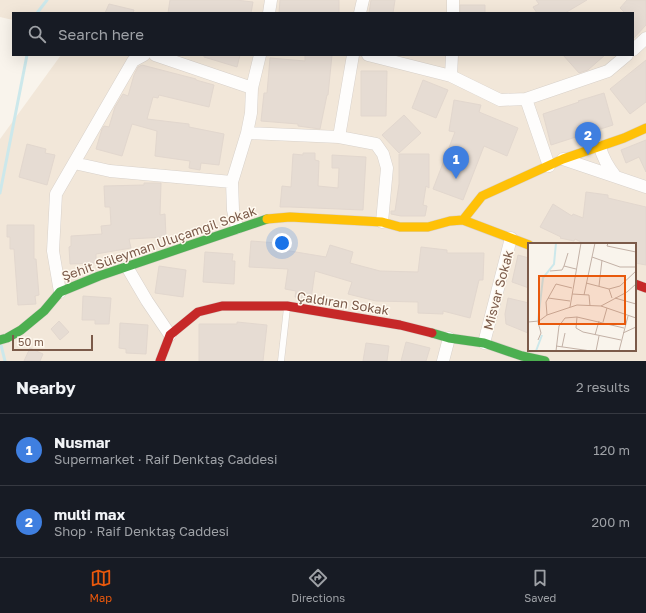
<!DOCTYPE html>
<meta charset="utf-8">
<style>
body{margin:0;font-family:"Golos Text",sans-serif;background:#242831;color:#f1f3f6}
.scale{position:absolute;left:12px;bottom:10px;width:81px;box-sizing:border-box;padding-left:4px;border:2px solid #7b5a49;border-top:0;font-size:11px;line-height:14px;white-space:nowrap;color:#7b5a49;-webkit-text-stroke:3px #fff9ef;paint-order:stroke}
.you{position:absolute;left:282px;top:243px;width:14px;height:14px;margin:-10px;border:3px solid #fff;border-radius:50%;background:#1a73e8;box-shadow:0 0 0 6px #1a73e833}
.badge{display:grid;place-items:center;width:26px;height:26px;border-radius:50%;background:#ea580c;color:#fff;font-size:13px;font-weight:700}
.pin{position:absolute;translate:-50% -33px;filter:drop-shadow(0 1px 2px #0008)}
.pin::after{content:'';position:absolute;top:21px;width:14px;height:12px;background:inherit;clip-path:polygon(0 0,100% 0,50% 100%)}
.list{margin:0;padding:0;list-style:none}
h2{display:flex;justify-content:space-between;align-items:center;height:52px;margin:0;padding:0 16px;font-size:17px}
h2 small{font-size:13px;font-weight:400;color:#9ea1a6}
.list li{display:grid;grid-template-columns:26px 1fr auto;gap:12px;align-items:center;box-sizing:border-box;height:72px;padding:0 16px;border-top:1px solid #363941}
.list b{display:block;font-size:15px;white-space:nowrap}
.list p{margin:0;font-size:13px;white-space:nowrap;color:#9ea1a6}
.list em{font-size:13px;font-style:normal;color:#9ea1a6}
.icon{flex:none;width:22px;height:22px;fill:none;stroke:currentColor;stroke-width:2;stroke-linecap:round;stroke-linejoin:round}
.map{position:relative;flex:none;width:646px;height:361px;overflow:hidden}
.search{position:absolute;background:#171b24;box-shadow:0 4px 16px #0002;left:12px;right:12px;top:12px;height:44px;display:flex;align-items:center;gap:10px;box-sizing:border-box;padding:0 14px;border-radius:0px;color:#9ea1a6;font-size:15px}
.sheet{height:196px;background:#171b24}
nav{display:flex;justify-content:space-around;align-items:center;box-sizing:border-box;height:56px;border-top:1px solid #363941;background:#171b24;font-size:11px;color:#9ea1a6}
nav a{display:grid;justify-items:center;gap:2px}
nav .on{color:#ea580c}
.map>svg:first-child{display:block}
.residential{fill:#f2e7d9;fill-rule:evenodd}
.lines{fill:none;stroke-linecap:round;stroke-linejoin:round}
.stream{stroke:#cce8eb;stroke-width:3}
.building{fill:#e6dcd3;stroke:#e2d7ce}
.lane-casing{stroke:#d8d1ca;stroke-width:7}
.street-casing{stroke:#d8d1ca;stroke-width:13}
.fast-casing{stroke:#d9d0c8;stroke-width:10}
.slow-casing{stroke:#d9d0c8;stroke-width:10}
.jam-casing{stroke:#d9d0c8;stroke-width:10}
.lane{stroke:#fefdfc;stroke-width:6}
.street{stroke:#fefdfc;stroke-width:12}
.fast{stroke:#4caf50;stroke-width:9}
.slow{stroke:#ffc107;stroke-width:9}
.jam{stroke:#c62828;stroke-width:9}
.labels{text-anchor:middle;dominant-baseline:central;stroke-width:3;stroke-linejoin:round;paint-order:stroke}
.street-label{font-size:13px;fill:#7b5a49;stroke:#fff9ef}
.inset-river{fill:none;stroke:#cce8eb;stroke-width:2}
.inset-road{fill:none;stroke:#c3b1a6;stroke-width:1}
.view{fill:#e8590c;fill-opacity:0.15;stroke:#e8590c;stroke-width:2}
.inset-edge{fill:none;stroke:#7b5a49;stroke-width:2}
</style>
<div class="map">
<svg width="646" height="361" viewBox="0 0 646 361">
<rect width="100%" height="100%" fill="#f9f4ec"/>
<!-- residential -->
<path class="residential" d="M0,0H646V361H0V139L61,55H633V13H13V20L0,17ZM529,244H635V350H529Z"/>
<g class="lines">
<!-- stream -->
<path class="stream" d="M37,13L47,0
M0,193L27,55
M1,345L5,361"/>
</g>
<!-- building -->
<path class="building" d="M170,0H236L253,2L251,13H168Z
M280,0H339V13H279Z
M371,0H395L393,13H369Z
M536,0H587L565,13H537L533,7L539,4Z
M627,0H646V25L633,39V13H625L620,8Z
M109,4L134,10L133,13H105Z
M460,5H485V13H460Z
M204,55H240L237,67L204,57Z
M305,55H332L328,95H327L320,129L298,126V124L261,121L264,93H267L270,58L305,61Z
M563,55H605L588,70L579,73Z
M646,60V102L630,114L610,89Z
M142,65L196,79V80L214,85L209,107L159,95L158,98L153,97L147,119L189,124V127L224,134L219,165L201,163L200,170L189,168L190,161L155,156L157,131L132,124L122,156L96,149L102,129L104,126L109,127L115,107L123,94L128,96L134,75L138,67Z
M361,71H387L386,116H361Z
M423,80L448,90L436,118L412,108Z
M604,93L613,125L551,145L543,114L579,102L578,101Z
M454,100L481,105L479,112L518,128L507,156L484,146L463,200L433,189L455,132L449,131Z
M404,115L421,133L399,153L382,135Z
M646,140V172L639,157L626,163L621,150Z
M27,144L46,149L45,153L55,155L47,185L19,177Z
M303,153H315V160L319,161L318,186L338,188L339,168H332V155L366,157L363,210L290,207H280L282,186L291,187L293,154L303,155Z
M399,154H429V188L426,186L423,205L427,206L425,216H401L391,214V211H395L399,184Z
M144,183H161L160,215L165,214L166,237L129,239L131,248L96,254V263L70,264L69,247L71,246V236L102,234L101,226L111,225L110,207H105L104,186L144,185Z
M586,192L608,195V198L646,207V265L635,263V244H585L575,239L574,241L560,238L561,237L540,227L553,204L572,216L573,214L583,218Z
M7,225H34V259H36L39,295L35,296L36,304L18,305L14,249H10V237H7Z
M251,241L278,243V249L326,257L330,245L353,252L350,263L380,271L418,272L421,247L447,250V253H484L483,280H479L470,318L443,311V314L418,313V302L376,301L348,294L352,282L315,271L311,299L295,297L296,291L285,289L288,269L249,267Z
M205,252L233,254L232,261H235L234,284L203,282Z
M518,255L529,258V288L512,282Z
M159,266L186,270L183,297L155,293Z
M83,296L111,298L109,324H95V320H82Z
M508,298L529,303L528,333L506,324L505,314Z
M59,321L69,332L60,340L51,329Z
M237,322L267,325L263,361H199V324H237Z
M120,323L148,325L146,354L126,353V349L119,348Z
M406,342L430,348L426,361H401Z
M366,343L389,346L387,361H363Z
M30,348L43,354L40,361H24Z"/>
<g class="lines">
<defs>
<path id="lane" d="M281,361L287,308"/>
<path id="street" d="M269,13L271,0
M360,13L363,0
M453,13V0
M633,50L646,38
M155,55L252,88
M368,55L451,76L500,100L526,99L549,166
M451,76L452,55
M526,99L608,71L627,55
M247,133L339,137L376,144L383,154L387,168L382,222
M339,137L353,55
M600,147C603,159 608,167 616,177
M563,159L646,187
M74,163L110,171L232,182
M237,228L233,210L232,182L247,133L251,113L252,88L260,55
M127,267L147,301L170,335
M60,292L53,251L56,194L133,61L144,55
M484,343L511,238
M443,361L449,338"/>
<path id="fast" d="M432,333L449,338L484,343L522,356L545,361
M0,340L7,338L21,330L44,311L60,292L99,276L267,219"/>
<path id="slow" d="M267,219L290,217L382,222L400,227H428L450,221L463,220L529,245
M463,220L482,196L563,159L624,138L646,128"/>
<path id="jam" d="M635,284L646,288
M160,361L170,335L198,312L222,306H287L400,325L432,333"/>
</defs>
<!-- lane casing -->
<use href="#lane" class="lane-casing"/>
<!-- street casing -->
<use href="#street" class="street-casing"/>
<!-- fast casing -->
<use href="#fast" class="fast-casing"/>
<!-- slow casing -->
<use href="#slow" class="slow-casing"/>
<!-- jam casing -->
<use href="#jam" class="jam-casing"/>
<!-- lane -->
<use href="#lane" class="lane"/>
<!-- street -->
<use href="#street" class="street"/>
<!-- fast -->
<use href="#fast" class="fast"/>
<!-- slow -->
<use href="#slow" class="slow"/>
<!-- jam -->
<use href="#jam" class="jam"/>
</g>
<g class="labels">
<!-- street labels -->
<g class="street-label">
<text transform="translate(159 243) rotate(-19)">Şehit Süleyman Uluçamgil Sokak</text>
<text transform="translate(498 290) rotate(-75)">Misvar Sokak</text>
<text transform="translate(343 303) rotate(9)">Çaldıran Sokak</text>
</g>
</g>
<!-- overview -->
<g transform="translate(528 243)">
<rect width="108" height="108" fill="#f9f4ec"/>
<path class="inset-river" d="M10,78L15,35L26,21L28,0M8,108L14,92"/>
<path class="inset-road" d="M80,0L79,3L108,9M40,10L36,23L48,26M64,14L92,24H108M22,28L34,27L36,23M58,40L81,46L84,55M71,43L74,17M81,46L92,43L108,28M44,51L61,52L62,63M56,52L67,0M20,55L42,58M87,55L108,61M73,63L99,49L108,41M42,64L53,0M19,72L18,59L28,41L44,45M49,74L48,85L55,89L93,97M0,79L11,78L19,72L49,62L73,63L108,75M10,79L13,90L10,97M75,79L79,65M95,90L108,84M67,92L71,78M28,103L63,108M34,104L37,90M28,108L31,83L37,75L49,74L96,85M68,108L71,93M91,108L100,73"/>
<path class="view" d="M11,33H97V81H11Z"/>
<rect width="108" height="108" class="inset-edge"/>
</g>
</svg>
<div class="scale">50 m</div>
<div class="you"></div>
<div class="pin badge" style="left:456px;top:179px;background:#3f7fe0">1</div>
<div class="pin badge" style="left:588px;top:155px;background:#3f7fe0">2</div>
<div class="search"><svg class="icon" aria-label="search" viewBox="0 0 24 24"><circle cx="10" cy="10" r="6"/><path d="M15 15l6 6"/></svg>Search here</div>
</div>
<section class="sheet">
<h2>Nearby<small>2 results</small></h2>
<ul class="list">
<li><span class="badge" style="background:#3f7fe0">1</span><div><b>Nusmar</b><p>Supermarket · Raif Denktaş Caddesi</p></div><em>120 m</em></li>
<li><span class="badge" style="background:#3f7fe0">2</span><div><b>multi max</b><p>Shop · Raif Denktaş Caddesi</p></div><em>200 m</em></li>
</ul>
</section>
<nav>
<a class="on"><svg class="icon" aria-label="map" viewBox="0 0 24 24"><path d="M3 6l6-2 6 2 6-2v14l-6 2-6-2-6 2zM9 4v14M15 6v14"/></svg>Map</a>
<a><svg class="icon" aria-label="directions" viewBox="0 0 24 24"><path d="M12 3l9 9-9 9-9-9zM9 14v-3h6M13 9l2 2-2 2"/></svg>Directions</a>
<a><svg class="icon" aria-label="saved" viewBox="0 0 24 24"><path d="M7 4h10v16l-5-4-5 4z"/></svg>Saved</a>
</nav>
